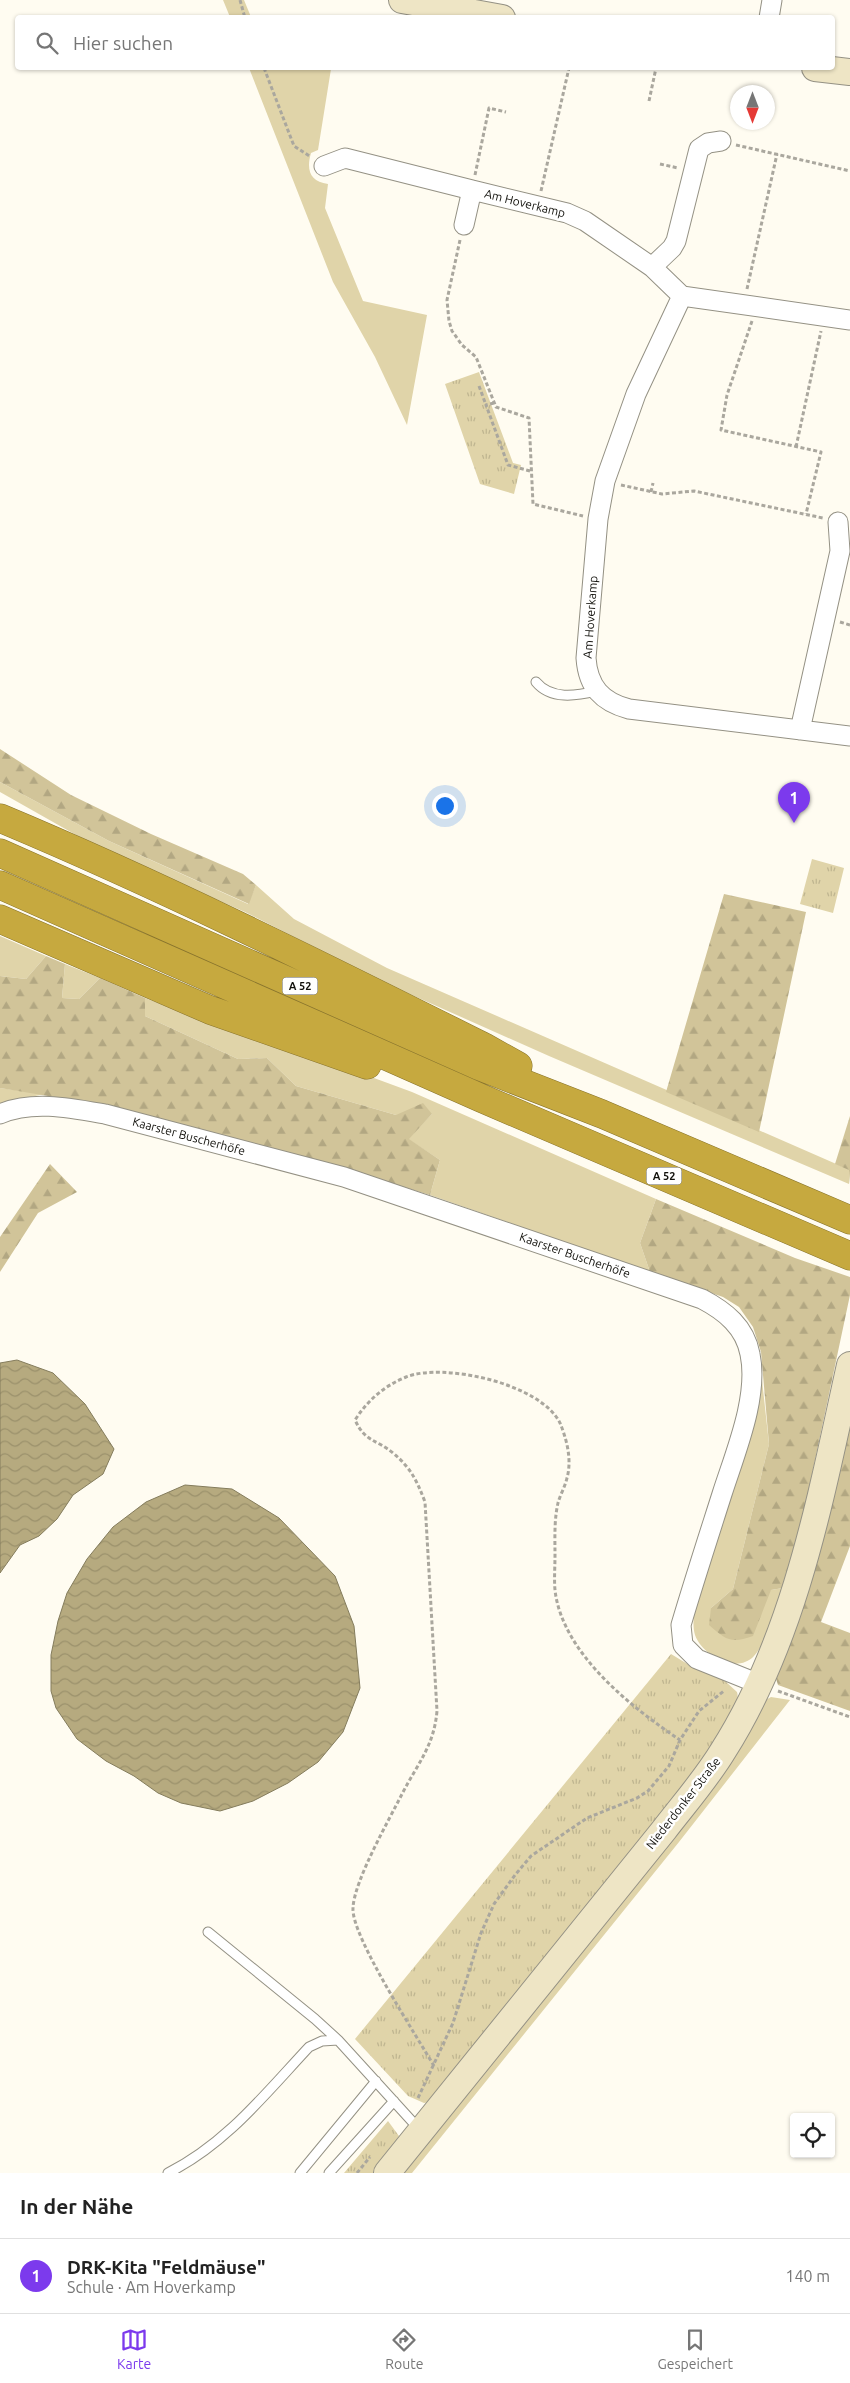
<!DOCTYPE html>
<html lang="de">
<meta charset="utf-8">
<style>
body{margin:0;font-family:Ubuntu,sans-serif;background:#f2f2f2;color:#222}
.controls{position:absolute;right:15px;bottom:15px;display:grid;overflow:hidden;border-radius:5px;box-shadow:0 1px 4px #0004}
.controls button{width:45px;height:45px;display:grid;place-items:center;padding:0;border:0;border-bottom:1px solid #e0e0e0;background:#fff;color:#222;font:25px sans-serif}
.compass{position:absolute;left:730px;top:85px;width:45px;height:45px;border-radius:50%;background:#fff;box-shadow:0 1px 4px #0004;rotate:180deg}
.you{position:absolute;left:444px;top:805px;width:18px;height:18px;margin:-12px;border:4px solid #fff;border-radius:50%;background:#1a73e8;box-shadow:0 0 0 8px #1a73e833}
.badge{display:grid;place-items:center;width:32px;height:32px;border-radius:50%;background:#7c3aed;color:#fff;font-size:16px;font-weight:700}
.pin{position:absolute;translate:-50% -41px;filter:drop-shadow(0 1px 2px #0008)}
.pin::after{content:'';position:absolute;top:26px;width:18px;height:15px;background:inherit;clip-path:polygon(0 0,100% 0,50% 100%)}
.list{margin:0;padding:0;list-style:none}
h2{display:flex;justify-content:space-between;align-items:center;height:65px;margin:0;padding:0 20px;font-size:21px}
h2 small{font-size:16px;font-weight:400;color:#767676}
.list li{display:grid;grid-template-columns:32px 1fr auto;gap:15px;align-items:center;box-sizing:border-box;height:75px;padding:0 20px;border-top:1px solid #e0e0e0}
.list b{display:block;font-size:19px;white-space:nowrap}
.list p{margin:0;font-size:16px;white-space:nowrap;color:#767676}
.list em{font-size:16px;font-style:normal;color:#767676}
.icon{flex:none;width:28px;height:28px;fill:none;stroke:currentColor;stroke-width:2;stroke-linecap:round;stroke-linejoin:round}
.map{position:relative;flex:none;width:850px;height:2173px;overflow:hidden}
.search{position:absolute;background:#fff;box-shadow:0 1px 4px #0004;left:15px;right:15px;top:15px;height:55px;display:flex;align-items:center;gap:12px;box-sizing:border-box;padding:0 18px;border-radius:5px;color:#767676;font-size:19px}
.sheet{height:140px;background:#fff}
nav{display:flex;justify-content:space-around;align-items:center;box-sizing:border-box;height:70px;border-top:1px solid #e0e0e0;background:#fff;font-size:14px;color:#767676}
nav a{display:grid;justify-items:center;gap:2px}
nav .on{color:#7c3aed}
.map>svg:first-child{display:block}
.grass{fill:#e0d4a9}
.forest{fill:url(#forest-firs)}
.park{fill:url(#park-tufts)}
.water{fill:url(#water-waves);stroke:#847c5c}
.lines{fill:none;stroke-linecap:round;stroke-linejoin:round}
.lane-casing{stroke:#949184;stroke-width:11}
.street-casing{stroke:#949184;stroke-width:21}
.secondary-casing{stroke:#949184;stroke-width:28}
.highway-casing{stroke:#87732d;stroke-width:29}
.path{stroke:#aaa79e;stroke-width:3;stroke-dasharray:4 2.5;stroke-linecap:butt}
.lane{stroke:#fff;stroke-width:9}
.street{stroke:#fff;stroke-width:19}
.secondary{stroke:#eee5c5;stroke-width:26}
.highway{stroke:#c6a93f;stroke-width:28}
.labels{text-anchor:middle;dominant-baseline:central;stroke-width:5;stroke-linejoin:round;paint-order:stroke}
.shield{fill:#fff;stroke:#585854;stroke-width:1}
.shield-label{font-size:11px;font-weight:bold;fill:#11100b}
.street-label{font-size:12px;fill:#11100b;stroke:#fff}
</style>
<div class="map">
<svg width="850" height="2173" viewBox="0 0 850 2173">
<defs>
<pattern id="forest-firs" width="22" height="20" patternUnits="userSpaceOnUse" patternTransform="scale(1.25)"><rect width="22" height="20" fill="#d1c499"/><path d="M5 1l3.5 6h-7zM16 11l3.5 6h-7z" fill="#b2a782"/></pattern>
<pattern id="park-tufts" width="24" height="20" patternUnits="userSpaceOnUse" patternTransform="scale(1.25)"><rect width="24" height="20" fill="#e0d4a9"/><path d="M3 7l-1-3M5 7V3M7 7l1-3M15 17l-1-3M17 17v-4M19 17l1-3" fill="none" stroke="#bfb590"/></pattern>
<pattern id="water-waves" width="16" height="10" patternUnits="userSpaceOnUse" patternTransform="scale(1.25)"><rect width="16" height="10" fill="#b6aa7f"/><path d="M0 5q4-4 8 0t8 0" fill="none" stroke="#9b916c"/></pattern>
</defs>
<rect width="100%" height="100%" fill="#fffcf1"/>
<!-- grass -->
<path class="grass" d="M223,0H244L251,17H230Z
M249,68L331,69L318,150L311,153C306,170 310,182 328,184L325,208L363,301L427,315L407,425L375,357L333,282Z
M0,782L109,841L248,904L256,885L294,919L387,968L850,1170L849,1184L549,1056L387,984L245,912L99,848L0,792Z
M0,936L46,956L26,979L0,976Z
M65,964L100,978L79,999L62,998Z
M145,998L203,1020L317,1057L412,1092L656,1199L640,1243L650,1272L430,1195L440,1160L408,1139L432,1114L396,1115L296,1086L267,1058L238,1059L145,1016Z
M0,1088L44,1094L0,1104Z
M762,1380L769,1444L733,1589L711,1608L771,1590L783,1588C776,1607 768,1641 754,1656C736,1675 702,1655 695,1635C692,1625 694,1611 696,1600L756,1413Z
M771,1697L790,1700L679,1842L412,2173H397L760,1703Z"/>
<!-- forest -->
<path class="forest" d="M0,749L71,795L151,834L243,874L256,885L249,904L109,841L0,782Z
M724,894L806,912L759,1132L666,1092Z
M46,956L65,964L62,998L79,999L100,978L145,998V1016L238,1059L267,1058L296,1086L396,1115L423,1103L432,1114L409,1139L440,1160L430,1195L347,1170L84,1102L0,1088V976L26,979Z
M850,1116V1184L849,1170L835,1164Z
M50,1164L77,1192L38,1213L0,1272V1237Z
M656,1199L795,1258L850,1277V1295L800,1531L783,1588L771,1590L753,1636C731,1644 726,1640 709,1625L711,1608L733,1589L769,1444L761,1352L753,1327L739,1307L723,1297L650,1272L640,1243Z
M850,1413V1546L821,1622L850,1633V1711L778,1685L773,1669Z"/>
<!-- park -->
<path class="park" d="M479,372L513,463L521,465L514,494L480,484L445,384Z
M812,859L844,868L833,913L800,904Z
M671,1654L694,1668L725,1681L737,1692L739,1705L728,1730L435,2101L424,2103L408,2096L355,2039Z
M388,2121L399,2136L389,2156L375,2173H344Z"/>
<!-- water -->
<path class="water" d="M17,1360L53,1373L85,1404L114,1449L103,1474L73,1495L57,1519L39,1536L20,1545L0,1573V1363Z
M185,1485L232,1489L279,1518L335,1576L354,1626L360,1688L343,1732L318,1762L288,1783L253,1801L220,1811L181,1803L158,1793L134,1776L106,1761L77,1739L56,1708L51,1691V1655L58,1621L67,1593L87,1559L113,1527L146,1502Z"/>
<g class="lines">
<defs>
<path id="lane" d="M536,682C551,700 576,696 596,691
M208,1932L315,2019L338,2040L419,2129
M168,2173C226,2144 266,2093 309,2047L322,2041L338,2040
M300,2173L376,2081
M329,2173L394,2101"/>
<path id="street" d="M769,18L772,0
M324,166L345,158L472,190
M464,225L472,190L567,213L585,221L652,267
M682,296L652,267L672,248L676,241L699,149L708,143L721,141
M850,320L682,296L636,394L605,481L598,519L586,658C588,687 602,702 629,709L850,736
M800,730L840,551L838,522
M0,1114C32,1100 71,1108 105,1114L344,1177L702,1299C725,1311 745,1327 750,1354C759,1397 735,1453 722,1494C708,1538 694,1581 681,1625L683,1645L697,1659L759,1684"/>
<path id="secondary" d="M402,0L502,18
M815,68L850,72
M387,2173L664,1830C684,1804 706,1779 723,1751C796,1636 821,1495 850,1365"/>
<path id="highway" d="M0,818C165,887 324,967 484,1047L518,1066
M0,853L479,1066L602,1114L850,1220
M0,885L481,1098L850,1256
M0,919L210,1010L367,1065"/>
</defs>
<!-- lane casing -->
<use href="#lane" class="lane-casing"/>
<!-- street casing -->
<use href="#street" class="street-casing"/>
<!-- secondary casing -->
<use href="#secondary" class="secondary-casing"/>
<!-- highway casing -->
<use href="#highway" class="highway-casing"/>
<!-- path -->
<path class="path" d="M240,0L245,18
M264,68L294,146L311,157
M649,101L656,68
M736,145L850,171
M660,164L678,168
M475,175L489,108L506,112
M541,191L569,68
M460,240L447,300L449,321L452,331L462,345L476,357L496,407L529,418L533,504L583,516
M747,289L777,154
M752,321L727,395L721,430L821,452L806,514
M479,386L486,405
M494,403L486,405L508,465L530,471
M796,447L821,331
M621,485L662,494L694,491L823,518
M651,492L653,483
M840,622L850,625
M778,1691L850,1717
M434,2066C418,2038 351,1936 353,1908C354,1881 389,1820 402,1794C418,1763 434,1746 437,1711L425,1502C417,1481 411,1468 393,1453C376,1439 365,1442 355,1420C368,1400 384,1386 406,1377C444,1362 541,1384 560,1423C567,1440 572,1460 567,1478C565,1487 560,1495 558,1503C554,1520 555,1539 555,1556C555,1567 554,1579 555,1590C562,1653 631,1707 680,1740
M418,2098L453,2023L481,1933L494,1904L515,1875L531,1856L587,1818L637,1798L648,1791L669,1766L680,1740L699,1711L725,1690
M357,2173L370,2157"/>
<!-- lane -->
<use href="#lane" class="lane"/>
<!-- street -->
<use href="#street" class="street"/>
<!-- secondary -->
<use href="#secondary" class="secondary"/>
<!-- highway -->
<use href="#highway" class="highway"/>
</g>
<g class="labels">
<!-- shield labels -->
<g class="shield">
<rect x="282.5" y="977.5" width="35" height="17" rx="4"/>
<rect x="646.5" y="1167.5" width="35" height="17" rx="4"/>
</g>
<g class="shield-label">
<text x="300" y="986">A 52</text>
<text x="664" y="1176">A 52</text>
</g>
<!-- street labels -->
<g class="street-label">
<text transform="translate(525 203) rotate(14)">Am Hoverkamp</text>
<text transform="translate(590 617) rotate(-86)">Am Hoverkamp</text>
<text transform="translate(189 1136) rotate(15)">Kaarster Buscherhöfe</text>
<text transform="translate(575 1255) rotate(19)">Kaarster Buscherhöfe</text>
<text transform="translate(683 1803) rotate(-52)">Niederdonker Straße</text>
</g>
</g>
</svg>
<div class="controls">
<button><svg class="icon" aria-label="locate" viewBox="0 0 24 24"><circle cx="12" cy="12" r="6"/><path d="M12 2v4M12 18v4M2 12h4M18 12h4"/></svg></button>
</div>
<svg class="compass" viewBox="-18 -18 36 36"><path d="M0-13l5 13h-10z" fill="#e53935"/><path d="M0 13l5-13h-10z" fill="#767676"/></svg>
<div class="you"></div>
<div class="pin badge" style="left:794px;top:823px">1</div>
<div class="search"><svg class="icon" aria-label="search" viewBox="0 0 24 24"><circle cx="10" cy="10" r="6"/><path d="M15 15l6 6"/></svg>Hier suchen</div>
</div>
<section class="sheet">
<h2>In der Nähe<small></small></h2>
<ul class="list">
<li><span class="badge">1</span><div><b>DRK-Kita &quot;Feldmäuse&quot;</b><p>Schule · Am Hoverkamp</p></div><em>140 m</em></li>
</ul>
</section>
<nav>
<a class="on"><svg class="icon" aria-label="map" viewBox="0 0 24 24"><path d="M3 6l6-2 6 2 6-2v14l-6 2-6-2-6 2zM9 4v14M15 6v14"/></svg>Karte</a>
<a><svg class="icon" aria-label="directions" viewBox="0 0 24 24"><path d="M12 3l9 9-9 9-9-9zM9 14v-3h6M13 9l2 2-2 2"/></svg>Route</a>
<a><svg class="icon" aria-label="saved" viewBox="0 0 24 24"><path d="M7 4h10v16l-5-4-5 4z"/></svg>Gespeichert</a>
</nav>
